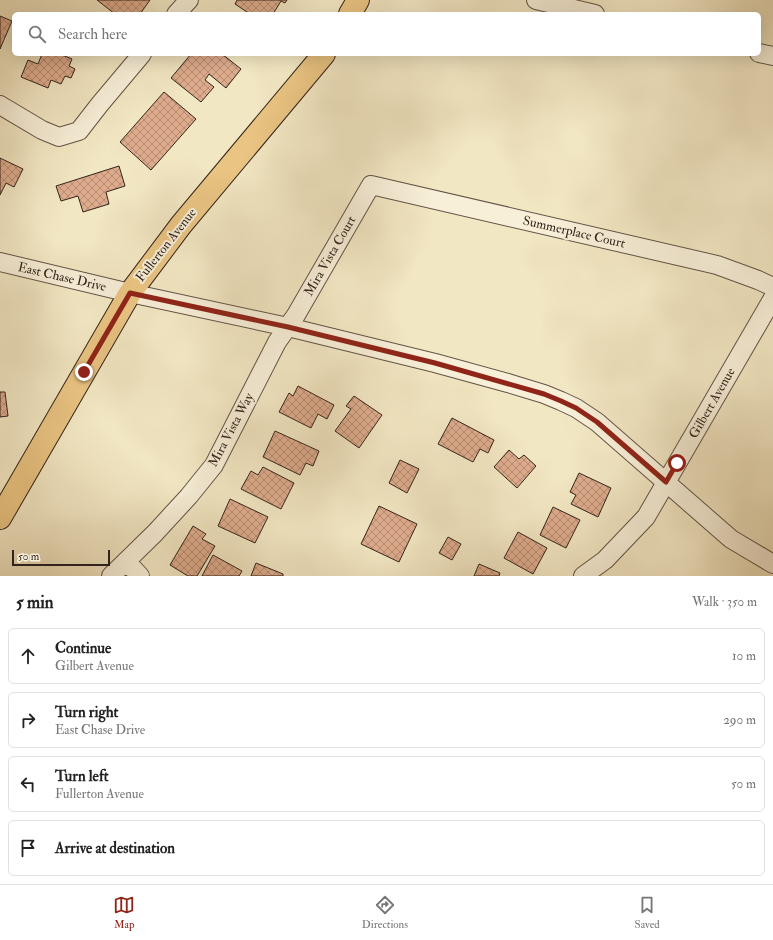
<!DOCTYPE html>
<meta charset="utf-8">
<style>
body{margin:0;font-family:"IM FELL Double Pica",serif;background:#f2f2f2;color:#222}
.scale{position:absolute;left:12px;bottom:10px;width:98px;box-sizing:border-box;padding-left:4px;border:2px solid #33231c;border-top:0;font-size:11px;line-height:14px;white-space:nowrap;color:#33231c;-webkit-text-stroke:3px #f7efd8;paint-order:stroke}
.stop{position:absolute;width:12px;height:12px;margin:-9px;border:3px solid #8f2418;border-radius:50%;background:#fff}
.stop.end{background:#8f2418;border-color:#fff;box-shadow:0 1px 4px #0008}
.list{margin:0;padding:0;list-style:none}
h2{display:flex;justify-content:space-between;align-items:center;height:52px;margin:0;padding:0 16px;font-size:17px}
h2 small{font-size:13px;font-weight:400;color:#767676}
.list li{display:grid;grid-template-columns:26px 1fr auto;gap:12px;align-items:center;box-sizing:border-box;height:56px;margin:0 8px 8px;padding:0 8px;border:1px solid #e0e0e0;border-radius:6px}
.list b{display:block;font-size:15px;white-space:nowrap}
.list p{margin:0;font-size:13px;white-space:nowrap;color:#767676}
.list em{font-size:13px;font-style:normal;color:#767676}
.icon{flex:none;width:22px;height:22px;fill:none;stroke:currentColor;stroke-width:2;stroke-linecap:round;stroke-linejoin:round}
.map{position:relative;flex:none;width:773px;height:576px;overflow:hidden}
.search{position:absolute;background:#fff;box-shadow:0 4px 16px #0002;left:12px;right:12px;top:12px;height:44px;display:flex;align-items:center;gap:10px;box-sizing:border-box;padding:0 14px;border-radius:6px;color:#767676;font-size:15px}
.sheet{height:308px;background:#fff}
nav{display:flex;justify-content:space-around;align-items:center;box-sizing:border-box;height:56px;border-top:1px solid #e0e0e0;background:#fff;font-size:11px;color:#767676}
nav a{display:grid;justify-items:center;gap:2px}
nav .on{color:#8f2418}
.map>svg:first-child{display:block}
.building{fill:url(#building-cross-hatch);stroke:#33231c}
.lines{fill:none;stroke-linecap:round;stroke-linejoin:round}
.minor-casing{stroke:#635446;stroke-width:20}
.major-casing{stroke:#33231c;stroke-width:24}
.minor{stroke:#f7efd8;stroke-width:18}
.major{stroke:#e9c482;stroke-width:22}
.route{stroke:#8f2418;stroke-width:5}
.labels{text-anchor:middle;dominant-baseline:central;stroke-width:4;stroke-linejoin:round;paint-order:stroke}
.street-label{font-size:13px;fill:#33231c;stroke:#f7efd8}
</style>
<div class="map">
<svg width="773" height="576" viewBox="0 0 773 576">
<defs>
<pattern id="building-cross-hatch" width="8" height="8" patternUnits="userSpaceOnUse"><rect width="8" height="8" fill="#deac8d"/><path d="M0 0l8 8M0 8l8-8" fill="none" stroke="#b58c72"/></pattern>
</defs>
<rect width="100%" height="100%" fill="#f2e7c3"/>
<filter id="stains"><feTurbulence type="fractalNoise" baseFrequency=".005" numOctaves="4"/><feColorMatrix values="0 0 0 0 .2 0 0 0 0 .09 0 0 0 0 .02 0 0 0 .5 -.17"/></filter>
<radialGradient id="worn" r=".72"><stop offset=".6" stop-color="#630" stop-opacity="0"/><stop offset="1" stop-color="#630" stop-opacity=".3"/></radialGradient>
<!-- building -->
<path class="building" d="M97,0H150L140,14H115Z
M237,0H287L285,3L281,1L273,14H250L235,4Z
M0,16L12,21L0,49Z
M42,54H60L72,59L69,66L75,69L71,78L65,76L61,84L51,80L48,88L21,77L28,60L38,64Z
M191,54H222L241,69L226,88L209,74L205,80L214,87L201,102L171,78Z
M164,92L196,119L151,170L120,142Z
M0,158L23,169L14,187L6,183L0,195Z
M119,166L125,186L106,192L109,204L83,212L78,196L61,201L56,186Z
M298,386L334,405L327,419L318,414L311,428L279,412L289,393L293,396Z
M0,392H5L8,416L0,417Z
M354,396L382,415L359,448L335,431L351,409L346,406Z
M452,418L494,440L488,453L480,449L473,462L438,444Z
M275,431L319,451L313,466L306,463L300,475L263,457Z
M509,450L519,459L524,455L536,466L517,488L494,467Z
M400,460L419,469L407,493L389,483Z
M263,467L294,483L281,509L241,489L251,471L258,475Z
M579,473L611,488L598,517L571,504L576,495L570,492Z
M230,499L268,517L255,543L218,526Z
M379,506L417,524L399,562L361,544Z
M553,507L580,520L566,548L540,535Z
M193,526L206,534L202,539L215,546L197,576H188L170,565Z
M518,532L547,548L533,574L504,558Z
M448,537L461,544L452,560L439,553Z
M213,555L242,571L239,576H202Z
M256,563L283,574V576H251Z
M479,564L500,573L499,576H474Z"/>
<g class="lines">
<defs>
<path id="minor" d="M536,0L595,14
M176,14L189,0
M759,53L773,56
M0,105L42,130L59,137L79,131L100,104L142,54
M0,262L130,293L288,327L435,363L508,383L544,394L561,401L576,408L597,422L731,539L773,564
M126,561L140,576
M111,576L155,533L189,496L214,465L277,342L296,315L371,185L717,265L758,280L773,287
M583,576L605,560L646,517L773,298"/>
<path id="major" d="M350,14L358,0
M0,518L130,293L181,225L324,54"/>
</defs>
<!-- minor casing -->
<use href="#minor" class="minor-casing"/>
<!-- major casing -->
<use href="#major" class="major-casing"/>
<!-- minor -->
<use href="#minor" class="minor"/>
<!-- major -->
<use href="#major" class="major"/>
</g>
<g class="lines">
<!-- route -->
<path class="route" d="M84,372L130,293L288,327L435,363L544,394L561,401L576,408L597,422L666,482L677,463"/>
</g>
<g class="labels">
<!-- street labels -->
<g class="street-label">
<text transform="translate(574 232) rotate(13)">Summerplace Court</text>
<text transform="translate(166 245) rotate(-52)">Fullerton Avenue</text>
<text transform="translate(330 256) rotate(-60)">Mira Vista Court</text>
<text transform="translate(62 277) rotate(13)">East Chase Drive</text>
<text transform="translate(712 403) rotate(-60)">Gilbert Avenue</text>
<text transform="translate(231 430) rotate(-62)">Mira Vista Way</text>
</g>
</g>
<rect width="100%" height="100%" filter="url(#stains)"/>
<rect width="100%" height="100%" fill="url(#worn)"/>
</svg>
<div class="scale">50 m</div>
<div class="stop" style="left:677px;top:463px"></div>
<div class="stop end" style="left:84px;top:372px"></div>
<div class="search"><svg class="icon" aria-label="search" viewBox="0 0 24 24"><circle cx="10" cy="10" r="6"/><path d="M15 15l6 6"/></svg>Search here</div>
</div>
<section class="sheet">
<h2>5 min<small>Walk · 350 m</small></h2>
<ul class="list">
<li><svg class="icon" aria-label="ahead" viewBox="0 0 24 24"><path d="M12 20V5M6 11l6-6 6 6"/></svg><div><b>Continue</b><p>Gilbert Avenue</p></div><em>10 m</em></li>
<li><svg class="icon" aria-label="right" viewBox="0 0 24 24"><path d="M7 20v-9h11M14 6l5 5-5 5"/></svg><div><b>Turn right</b><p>East Chase Drive</p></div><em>290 m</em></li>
<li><svg class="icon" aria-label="left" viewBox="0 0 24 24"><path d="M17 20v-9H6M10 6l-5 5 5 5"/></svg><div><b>Turn left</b><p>Fullerton Avenue</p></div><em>50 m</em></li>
<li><svg class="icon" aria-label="arrive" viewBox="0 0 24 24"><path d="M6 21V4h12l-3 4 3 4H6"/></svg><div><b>Arrive at destination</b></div></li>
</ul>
</section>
<nav>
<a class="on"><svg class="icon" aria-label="map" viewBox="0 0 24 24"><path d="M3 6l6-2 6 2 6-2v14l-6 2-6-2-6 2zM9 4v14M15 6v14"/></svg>Map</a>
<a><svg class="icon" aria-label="directions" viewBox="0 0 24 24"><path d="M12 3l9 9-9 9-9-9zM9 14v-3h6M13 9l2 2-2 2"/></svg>Directions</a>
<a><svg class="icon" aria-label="saved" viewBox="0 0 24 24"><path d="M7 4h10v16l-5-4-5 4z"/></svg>Saved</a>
</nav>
